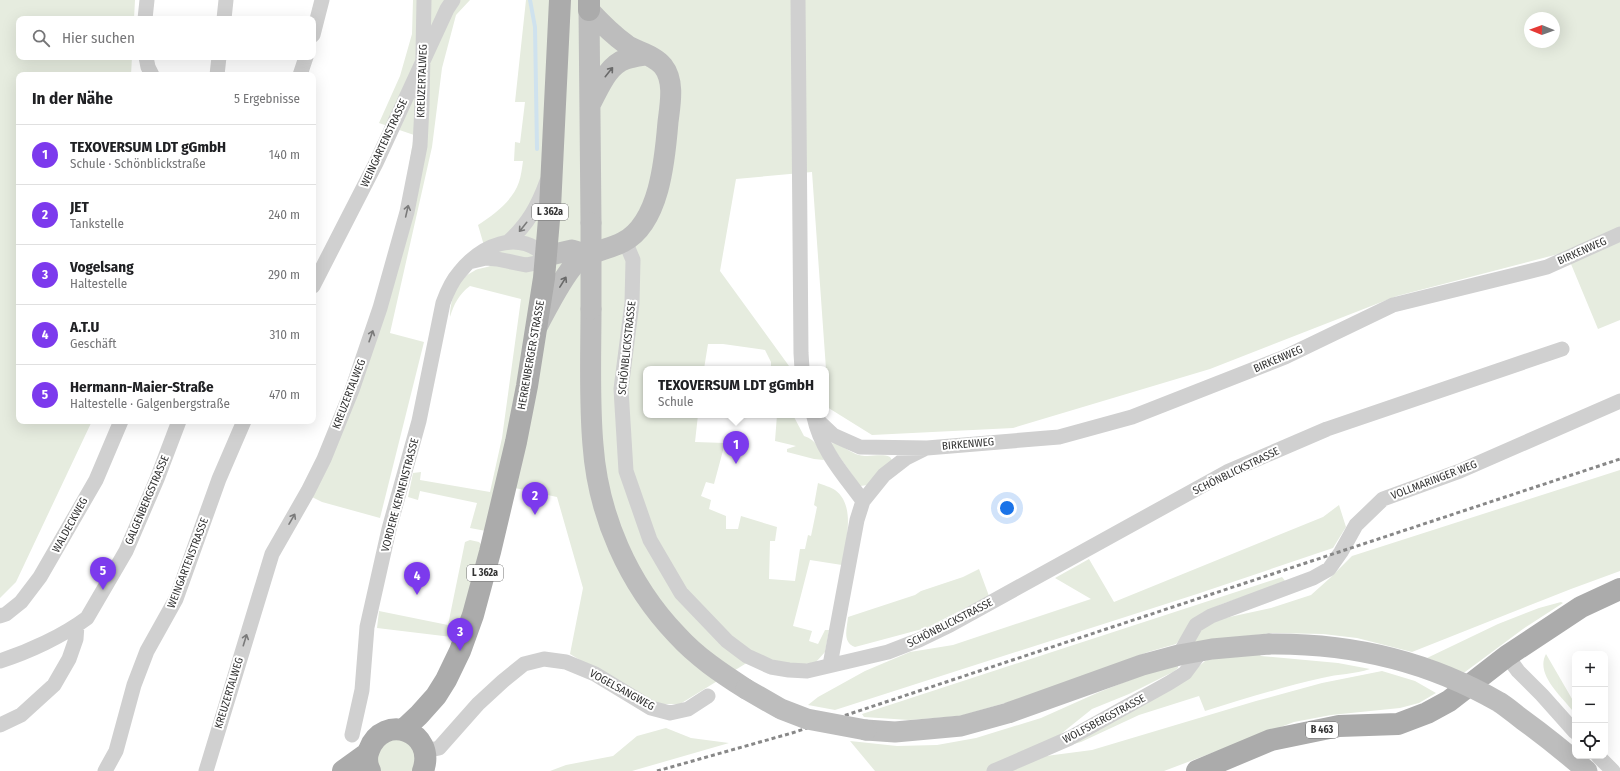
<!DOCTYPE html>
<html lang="de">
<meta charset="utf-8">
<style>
body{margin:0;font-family:"Fira Sans Condensed",sans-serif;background:#f2f2f2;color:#202124}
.controls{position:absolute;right:12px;bottom:12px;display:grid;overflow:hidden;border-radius:8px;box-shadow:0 4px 16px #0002}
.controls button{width:36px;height:36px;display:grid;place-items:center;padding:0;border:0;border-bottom:1px solid #e0e0e0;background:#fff;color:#202124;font:20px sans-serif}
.compass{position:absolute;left:1524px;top:12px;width:36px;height:36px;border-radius:50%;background:#fff;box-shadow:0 4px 16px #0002;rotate:271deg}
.you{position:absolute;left:1007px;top:508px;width:14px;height:14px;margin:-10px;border:3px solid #fff;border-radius:50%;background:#1a73e8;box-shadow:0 0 0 6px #1a73e833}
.badge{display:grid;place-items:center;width:26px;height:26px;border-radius:50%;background:#7c3aed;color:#fff;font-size:13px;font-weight:700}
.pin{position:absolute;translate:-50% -33px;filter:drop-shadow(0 1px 2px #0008)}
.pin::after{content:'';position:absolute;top:21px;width:14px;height:12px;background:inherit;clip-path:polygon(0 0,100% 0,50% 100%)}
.popup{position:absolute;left:643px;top:366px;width:186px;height:52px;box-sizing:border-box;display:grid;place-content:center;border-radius:8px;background:#fff;filter:drop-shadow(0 1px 3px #0005);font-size:13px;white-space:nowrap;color:#757577}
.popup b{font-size:15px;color:#202124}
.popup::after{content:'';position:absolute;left:50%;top:100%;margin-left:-8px;border:8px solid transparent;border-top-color:#fff}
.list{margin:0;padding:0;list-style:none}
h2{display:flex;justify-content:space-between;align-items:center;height:52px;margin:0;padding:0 16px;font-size:17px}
h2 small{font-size:13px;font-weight:400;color:#757577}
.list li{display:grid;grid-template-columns:26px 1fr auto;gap:12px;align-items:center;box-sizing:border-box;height:60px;padding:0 16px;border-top:1px solid #e0e0e0}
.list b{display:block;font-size:15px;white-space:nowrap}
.list p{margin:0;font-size:13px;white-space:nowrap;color:#757577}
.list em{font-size:13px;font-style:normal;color:#757577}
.icon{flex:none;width:22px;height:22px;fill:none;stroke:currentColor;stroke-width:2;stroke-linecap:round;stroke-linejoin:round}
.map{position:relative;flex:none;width:1620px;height:771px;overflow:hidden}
.search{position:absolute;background:#fff;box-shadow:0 4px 16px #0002;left:16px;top:16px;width:300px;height:44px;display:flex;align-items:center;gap:10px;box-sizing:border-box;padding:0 14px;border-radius:8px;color:#757577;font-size:15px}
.panel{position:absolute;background:#fff;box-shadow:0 4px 16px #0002;left:16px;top:72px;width:300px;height:352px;border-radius:8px}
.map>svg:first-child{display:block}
.green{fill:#e6ecdf;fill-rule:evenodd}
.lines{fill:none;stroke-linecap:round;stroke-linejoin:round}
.stream{stroke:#cfe2ee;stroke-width:4}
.minor{stroke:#d0d0d0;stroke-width:15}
.secondary{stroke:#bdbdbd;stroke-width:21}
.primary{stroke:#ababab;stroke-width:22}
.rail{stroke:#888;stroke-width:3;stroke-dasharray:4 3;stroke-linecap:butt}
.secondary-bridge{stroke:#bdbdbd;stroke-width:21}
.oneway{stroke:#6a6a6a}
.oneway2{stroke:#7a7a7a}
.labels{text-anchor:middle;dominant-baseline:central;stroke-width:4;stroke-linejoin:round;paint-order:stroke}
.shield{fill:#fff;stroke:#707070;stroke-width:1}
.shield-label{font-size:10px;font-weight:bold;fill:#333}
.street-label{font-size:11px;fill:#333;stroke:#fff}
</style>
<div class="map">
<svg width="1620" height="771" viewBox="0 0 1620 771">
<rect width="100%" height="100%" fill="#fff"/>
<!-- green -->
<path class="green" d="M0,0H135L134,19H19V57H132L131,75H19V421H92L16,582L0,598Z
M413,0H470L456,15L442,68L432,147L390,333L424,342L380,518L322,502L304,493L350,382L400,222L414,135L379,123L400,76L412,34Z
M526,0H1620V320L1598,329L1566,252L1397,296L1210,369L1013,428L872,435L827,407L826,369L812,172L736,179L720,271L789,366V369H771V362L765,350L723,344H708L704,369H646V415H698L695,442L725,443L714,484L706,482L701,496L711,500L709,509L726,516V529H738L741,516L777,527L775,541H770L769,579L795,581L800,549H805L808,535L811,536L817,507L814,505L818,483C823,485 831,487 835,490C857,506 845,544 842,565L810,560L793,626L812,631L809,641L818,644L825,630H829L825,652L816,662L794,666L758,656L680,704H660L643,698L570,654L583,588L557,497L497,484L486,531L470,528L477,503L420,491L418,500L408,497L413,473L421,472L420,480L490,492L502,438L521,299L470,286C459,294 454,304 450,317C450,300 457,279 474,271C478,268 485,268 490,266L478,225C494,214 512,202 519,182C521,176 522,168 523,161H514L515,142L520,143L525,102H515ZM1530,18H1554V42H1530Z
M777,415H793L804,436C817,440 819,449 824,460L814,459L787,452V449L796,446L775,441Z
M830,443C840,442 850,453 859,455C869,458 881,453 890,457L892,460L868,485L860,486Z
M1620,470V571L1571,589L1412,652L1357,638L1323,634L1273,633L1190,643L1199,628L1225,618L1271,608L1311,595L1330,578L1352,556Z
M1339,505L1346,527L1333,548L1197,594L835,710L808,705L818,697L865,671L910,652L953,645L1091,599L1055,578L1089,559L1114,602L1323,517Z
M470,540L479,542L483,547L460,638L377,628L379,611L448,625L465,542Z
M979,569L989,596L926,628L855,647C842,642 847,629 848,617L915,595L921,591L963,577Z
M1282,577L1286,582L1222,604L1202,613L1176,644L1148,652L1040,693L960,716L909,720L864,717L862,714Z
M1561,602L1563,603L1523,629L1465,672C1457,672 1437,661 1427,658L1498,624L1539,608Z
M1258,653L1261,656L1338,663L1370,669C1355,674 1338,674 1322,678C1282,687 1244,699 1205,711L1199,696L1139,715L1081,742L1060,748L1189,675L1205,661L1213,658Z
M1546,654L1575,704V709L1573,711C1561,696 1535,674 1546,654Z
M1178,664V668L1173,672L1129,694L1092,709L1057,737L1046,756L1092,750L1256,701L1322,683L1382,671L1415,681L1436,693L1419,703L1400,708L1331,715L1294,722L1164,771H875L850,741L897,746L937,745L976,738L1041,718L1097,693L1150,672Z
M666,728L691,738L729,743L632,771H550L566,765L613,756L637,736Z
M396,736L417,749L414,771H379L376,750Z"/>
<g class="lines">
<!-- stream -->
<path class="stream" d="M530,0L535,27L537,149"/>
<!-- minor -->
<path class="minor" d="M798,0L801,353L802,369
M145,19L147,0
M224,19L226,0
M313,35L322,0
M146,57L148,67L152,75
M217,75L219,57
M300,75L306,57
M625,241L633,260L632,303L621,389L626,471L650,540L681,593L727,641L747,656L771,667L789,670L807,671L888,652L919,640L950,625L1227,472L1327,429L1562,349
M508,242C528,224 538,206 547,181
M313,286L376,163L447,9L453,0
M814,417L833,435L860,447L927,448L1059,437L1132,417L1285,357L1393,305L1547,267L1620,234
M814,417C821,450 844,475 863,501
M0,616L6,614L21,602L40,577L96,480L121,421
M1179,655L1196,625L1211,616L1313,578L1329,569L1341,552L1356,525L1383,499L1460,471L1620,401
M1507,656L1518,671L1542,695L1575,732
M0,661C28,652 63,636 87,618L126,551L157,479L179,421
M830,665L857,520L863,501L884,475L906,458L924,449
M0,725L21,715L54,685L69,659L76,639L77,625
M352,735L362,690L367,627L389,529L419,421L443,303C447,292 451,282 459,273C481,245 517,229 546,256L536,263L526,265L497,259L486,258L469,262
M425,751L439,748L478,704L503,681L524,664L544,659L566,662L595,674L651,708L670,713L688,709L708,696
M1598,756L1613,771
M105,771L116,751L134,685L147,651L176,599L219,479L244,421
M206,771L272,554L308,491L324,459L352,390L380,308L407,212L420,146L422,105L424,0
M994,771L1070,738L1169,683L1185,673L1202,650"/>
<!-- secondary -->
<path class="secondary" d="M589,10L591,223
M591,103C600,86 608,65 626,59C632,57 639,56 645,55
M546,256L572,250L589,255
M591,309C591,354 589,400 593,445C598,515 628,584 677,635C697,657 721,673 746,689
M538,325C547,308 563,276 576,263C589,251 608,250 623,242C660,223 665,158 668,122C670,105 675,81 663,66C654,55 638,52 627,45C613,35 600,22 589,10
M866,730L895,732L961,726L1008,713L1142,665L1179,655L1212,649L1269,644"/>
<!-- primary -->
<path class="primary" d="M589,0V10
M403,730L419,715L436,696L446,680L460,651L473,615L490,552L516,442L527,386L544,278L550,208L560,0
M343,771L368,753
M370,771C367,765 366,757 369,750C383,712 437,731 423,771
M1197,771L1271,740L1339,726L1398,724L1427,713L1449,701L1507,656L1581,607L1620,589"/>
<!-- rail -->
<path class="rail" d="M657,771L792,733L1620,459"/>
<!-- secondary-bridge -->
<path class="secondary-bridge" d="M591,223V309
M1269,644C1350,643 1428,661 1499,702C1507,707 1515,714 1523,720C1545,736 1566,753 1587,771
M746,689L781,709L807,719L866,730"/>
</g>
<!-- one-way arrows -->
<defs><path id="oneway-shaft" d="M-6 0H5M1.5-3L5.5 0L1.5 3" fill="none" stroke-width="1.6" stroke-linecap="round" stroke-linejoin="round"/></defs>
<g class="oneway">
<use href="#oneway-shaft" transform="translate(609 72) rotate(-51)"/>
<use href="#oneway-shaft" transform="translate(563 282) rotate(-58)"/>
</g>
<g class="oneway2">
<use href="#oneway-shaft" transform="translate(407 211) rotate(-77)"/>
<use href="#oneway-shaft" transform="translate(523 227) rotate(129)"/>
<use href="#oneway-shaft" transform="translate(371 336) rotate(-71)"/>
<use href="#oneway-shaft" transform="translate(292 519) rotate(-60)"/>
<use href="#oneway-shaft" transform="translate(245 640) rotate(-73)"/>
</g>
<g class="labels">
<!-- shield labels -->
<g class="shield">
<rect x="532" y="204" width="36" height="16" rx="3"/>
<rect x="467" y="565" width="36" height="16" rx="3"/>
<rect x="1306" y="722" width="32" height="16" rx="3"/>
</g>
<g class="shield-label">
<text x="550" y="212">L 362a</text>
<text x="485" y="573">L 362a</text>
<text x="1322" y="730">B 463</text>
</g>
<!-- street labels -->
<g class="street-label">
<text transform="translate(422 81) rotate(-88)">KREUZERTALWEG</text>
<text transform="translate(384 143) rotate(-65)">WEINGARTENSTRASSE</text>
<text transform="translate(1582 251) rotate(-24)">BIRKENWEG</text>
<text transform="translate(627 348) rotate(-84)">SCHÖNBLICKSTRASSE</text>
<text transform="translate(531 355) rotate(-80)">HERRENBERGER STRASSE</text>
<text transform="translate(1278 359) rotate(-23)">BIRKENWEG</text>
<text transform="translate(349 394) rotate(-69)">KREUZERTALWEG</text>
<text transform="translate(968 444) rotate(-5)">BIRKENWEG</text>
<text transform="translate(1236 471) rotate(-26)">SCHÖNBLICKSTRASSE</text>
<text transform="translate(1434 480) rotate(-21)">VOLLMARINGER WEG</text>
<text transform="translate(400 495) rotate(-75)">VORDERE KERNENSTRASSE</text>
<text transform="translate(147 500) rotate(-67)">GALGENBERGSTRASSE</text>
<text transform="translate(70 525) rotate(-61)">WALDECKWEG</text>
<text transform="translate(188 563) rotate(-69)">WEINGARTENSTRASSE</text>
<text transform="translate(950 623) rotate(-27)">SCHÖNBLICKSTRASSE</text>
<text transform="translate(622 690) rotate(29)">VOGELSANGWEG</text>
<text transform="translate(229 693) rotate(-73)">KREUZERTALWEG</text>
<text transform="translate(1104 719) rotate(-28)">WOLFSBERGSTRASSE</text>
</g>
</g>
</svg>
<div class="controls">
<button>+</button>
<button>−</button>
<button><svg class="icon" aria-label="locate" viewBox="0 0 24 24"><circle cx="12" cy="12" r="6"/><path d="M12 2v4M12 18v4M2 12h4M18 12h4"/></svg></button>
</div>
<svg class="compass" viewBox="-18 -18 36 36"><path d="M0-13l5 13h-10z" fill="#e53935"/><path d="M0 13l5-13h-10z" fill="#757577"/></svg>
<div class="you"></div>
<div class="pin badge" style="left:736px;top:464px">1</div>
<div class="popup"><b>TEXOVERSUM LDT gGmbH</b>Schule</div>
<div class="pin badge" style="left:535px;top:515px">2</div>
<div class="pin badge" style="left:460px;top:651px">3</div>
<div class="pin badge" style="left:417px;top:595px">4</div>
<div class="pin badge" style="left:103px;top:590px">5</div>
<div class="search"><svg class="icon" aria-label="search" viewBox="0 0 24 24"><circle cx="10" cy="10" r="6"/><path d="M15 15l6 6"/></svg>Hier suchen</div>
<section class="panel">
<h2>In der Nähe<small>5 Ergebnisse</small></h2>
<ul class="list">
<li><span class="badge">1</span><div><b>TEXOVERSUM LDT gGmbH</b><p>Schule · Schönblickstraße</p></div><em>140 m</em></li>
<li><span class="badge">2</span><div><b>JET</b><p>Tankstelle</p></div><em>240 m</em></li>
<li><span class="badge">3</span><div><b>Vogelsang</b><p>Haltestelle</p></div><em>290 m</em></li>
<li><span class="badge">4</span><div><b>A.T.U</b><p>Geschäft</p></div><em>310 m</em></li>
<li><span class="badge">5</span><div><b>Hermann-Maier-Straße</b><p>Haltestelle · Galgenbergstraße</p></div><em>470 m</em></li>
</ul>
</section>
</div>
